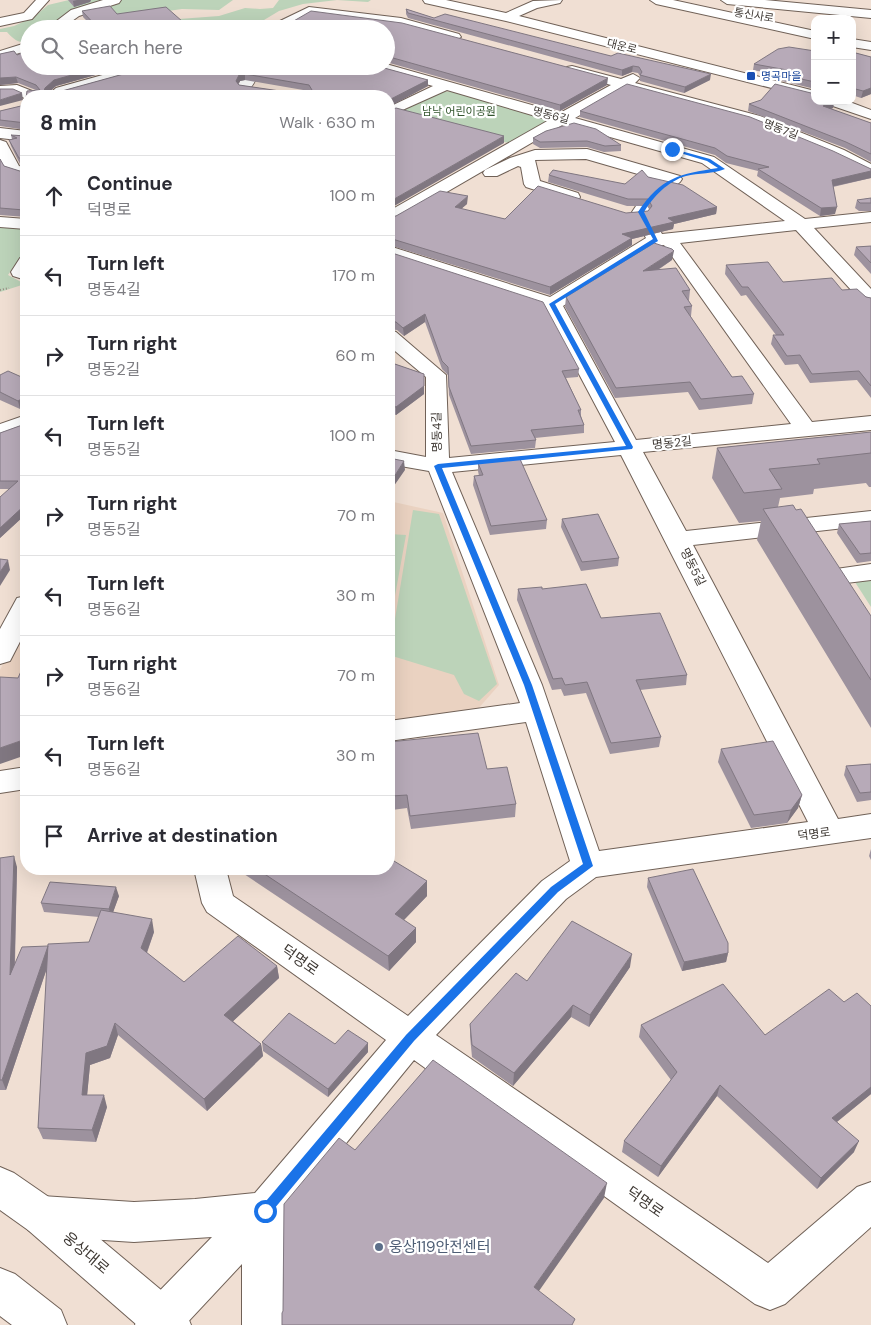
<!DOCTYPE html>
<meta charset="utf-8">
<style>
body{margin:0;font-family:"DM Sans","Noto Sans KR",sans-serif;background:#f2f2f3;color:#2b2b33}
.controls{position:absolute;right:15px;top:15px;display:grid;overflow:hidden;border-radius:10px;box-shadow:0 5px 20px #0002}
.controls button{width:45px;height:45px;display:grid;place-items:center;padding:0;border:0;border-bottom:1px solid #e1e1e2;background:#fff;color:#2b2b33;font:25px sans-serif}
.stop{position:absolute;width:15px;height:15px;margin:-11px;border:4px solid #1a73e8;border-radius:50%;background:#fff}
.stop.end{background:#1a73e8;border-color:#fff;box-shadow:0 1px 5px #0008}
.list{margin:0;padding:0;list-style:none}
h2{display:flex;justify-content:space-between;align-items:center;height:65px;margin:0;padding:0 20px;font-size:21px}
h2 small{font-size:16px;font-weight:400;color:#7c7c81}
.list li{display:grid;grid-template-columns:32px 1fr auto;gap:15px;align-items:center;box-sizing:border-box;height:80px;padding:0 20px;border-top:1px solid #e1e1e2}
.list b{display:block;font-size:19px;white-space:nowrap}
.list p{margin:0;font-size:16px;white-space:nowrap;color:#7c7c81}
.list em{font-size:16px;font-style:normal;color:#7c7c81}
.icon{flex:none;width:28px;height:28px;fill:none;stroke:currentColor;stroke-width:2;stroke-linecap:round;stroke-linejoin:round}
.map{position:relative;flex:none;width:871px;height:1325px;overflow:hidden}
.search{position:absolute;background:#fff;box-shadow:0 5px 20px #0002;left:20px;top:20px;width:375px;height:55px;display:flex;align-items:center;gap:12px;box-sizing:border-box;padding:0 18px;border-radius:28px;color:#7c7c81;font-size:19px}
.panel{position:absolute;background:#fff;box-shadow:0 5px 20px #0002;left:20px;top:90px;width:375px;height:785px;border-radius:20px}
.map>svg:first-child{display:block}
.built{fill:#ead2c1}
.green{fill:#bcd3b9}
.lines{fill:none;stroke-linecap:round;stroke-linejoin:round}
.minor-casing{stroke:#706157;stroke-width:2}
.major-casing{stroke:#706157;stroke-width:2}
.highway-casing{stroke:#706157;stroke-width:2}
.path{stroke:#978c83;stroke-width:2;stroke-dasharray:1 2;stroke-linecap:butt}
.minor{fill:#fff;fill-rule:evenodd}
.major{fill:#fff;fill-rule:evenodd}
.highway{fill:#fff;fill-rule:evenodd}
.wall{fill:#9d929e;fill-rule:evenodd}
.shaded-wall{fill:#807781}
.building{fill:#b7aab8;stroke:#807781;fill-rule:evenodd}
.route{fill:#1a73e8}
.transit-dot{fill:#1a4fb4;stroke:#fff;stroke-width:2}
.service-dot{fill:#5c6f8a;stroke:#fff;stroke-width:2}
.labels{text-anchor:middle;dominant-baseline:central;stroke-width:4.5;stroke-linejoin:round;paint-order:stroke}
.far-street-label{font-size:11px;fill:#3e3833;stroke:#fff}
.far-transit-label{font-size:11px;fill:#164399;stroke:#fff;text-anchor:start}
.far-park-label{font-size:11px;fill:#33552e;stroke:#fff}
.street-label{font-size:12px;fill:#3e3833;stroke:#fff}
.near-street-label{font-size:15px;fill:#3e3833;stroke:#fff}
.near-service-label{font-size:15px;fill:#4e5e75;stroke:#fff;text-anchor:start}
</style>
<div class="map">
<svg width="871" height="1325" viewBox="0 0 871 1325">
<rect width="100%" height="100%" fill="#f0dfd3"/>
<!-- built -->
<path class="built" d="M389,501L443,513L499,685L477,710L389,721Z
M26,619V740L0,738V670Z"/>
<!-- green -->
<path class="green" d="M69,0H111L75,12L46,29H29V44C17,42 13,39 7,32H0V29L14,26L34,17L48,5Z
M119,0H233L219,10L182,9L119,18L111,11L73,17Z
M279,0H371L368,2L337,0L303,4L279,11L264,20L242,23L223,28L155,29L179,19L219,16L245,8L260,9L273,8Z
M453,91L545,117L547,122L508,143L397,112L441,92Z
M0,225L26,227V249L8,275L25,284L0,292Z
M413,510L439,514L497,684L479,701L464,694L454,675L389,655Z
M389,534L406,535L389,629Z
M871,580V607L855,582Z"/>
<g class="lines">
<defs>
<path id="minor" d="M36,0H49L32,19L0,26V18L24,13Z
M103,0H121L119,3L79,16L61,29H46L71,10Z
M423,0H446L506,13L533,1L562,0L560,3L537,8L519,16L815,91V99L506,21L425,3Z
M309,7L401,18L459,34L461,37L454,41L400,26L311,15L290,27L291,29H278L277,26L280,21Z
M29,42V50L0,59V51Z
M386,64L560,113L611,85L567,73L565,70L567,67L572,66L621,79L633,74L640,78L635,83L760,116L844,150L871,164V175L832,156L750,122L625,89L575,118L714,157L805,219L871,212V222L814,228L871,289V306L864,304L796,230L680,243L812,422L871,416V430L643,452L686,531L871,511V525L693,545L838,819L871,814V838L596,877L566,899L436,1035L768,1263L857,1187L871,1182V1227L785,1304L770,1310L755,1304L414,1060L285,1218L283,1282L284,1325H242V1264L185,1325H135L141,1310L212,1237L134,1242L42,1236L28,1230L22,1216L28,1202L42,1196L134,1202L195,1199L255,1193L386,1040L207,912L202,903L194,869H226L233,896L408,1016L542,881L570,861L526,722L389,741V721L520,703L429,471L389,464V450L426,457V377L389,346V330L396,332L446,375L449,458L615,442L544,308L389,257V246L550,297L646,238L632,212L644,194L662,181L586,159L535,160L540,181L578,193L580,197L578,201L572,202L526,187L524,184L521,167L518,166L497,176H485L483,173L485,170L510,158L535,150L587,149L680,176L682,179L680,182L656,201L650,212L662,234L785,221L702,163L564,124L395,222L389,223V211L549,120L447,90L389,116V107L433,86L372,69L370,66H386ZM661,245H664L791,424L636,440L563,306ZM621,455L808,822L599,851L542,685L452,472Z
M122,66H136L140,71L138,74L63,96H47L56,88L124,69Z
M249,66H263C251,89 250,96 223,96L239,83Z
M17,85L37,93L39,96H26V99L15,93L0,94V86Z
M825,101H847L871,110V119L827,104Z
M0,128L26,131V141L0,138Z
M0,140L6,142L19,166L26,168V178L7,172L0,160Z
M0,217L26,219V229L0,227Z
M26,257V280L13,276L11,272L20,258Z
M26,415V430L0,439V424Z
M871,564V580L838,584L829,582L825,576L829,570Z
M26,596V630L10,661L0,664V629L17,598Z
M26,767V789L0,793V771Z"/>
<path id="major" d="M0,1167L14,1173L56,1202L185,1310L191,1325H137L28,1230L0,1210Z
M0,1268L15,1274L61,1310L67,1325H12L0,1316Z"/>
<path id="highway" d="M650,0H673L815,31V39L656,4Z
M721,0H765L871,10V18L727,4Z
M852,39L871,42V50L852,47Z"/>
</defs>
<!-- minor casing -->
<use href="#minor" class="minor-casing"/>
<!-- major casing -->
<use href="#major" class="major-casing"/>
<!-- highway casing -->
<use href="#highway" class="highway-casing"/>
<!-- path -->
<path class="path" d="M0,290L9,288"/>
<!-- minor -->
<use href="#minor" class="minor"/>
<!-- major -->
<use href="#major" class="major"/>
<!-- highway -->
<use href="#highway" class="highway"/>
</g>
<!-- wall -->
<path class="wall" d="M68,0H91L90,2L74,7Z
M406,9L434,18L611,56L710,80L684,93L640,81V76L638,73L632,72L622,76L408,18L406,14Z
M82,11L117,14L191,29H95L83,17Z
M386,29L607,85L560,111L386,62Z
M29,50V66H121V68L56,86L50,91H62L138,70L139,68L138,66H377L428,80V86L389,106V96H26V217L0,215V159L4,166L26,173V166L20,164L11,146L9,140L12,139L11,135L26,136V130L0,126V127V111L25,105L27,91L36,90L18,83L0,85V54L14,51L17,55ZM245,80L309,91H310H280L239,85L238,84L240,81Z
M815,51V89L782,81L783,76L753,70L754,64Z
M852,52L871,57V94L861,98L852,95Z
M834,102L833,108L831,109L871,123V162L845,148L748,111L749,104Z
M580,111L871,169V178L833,187L835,214L820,216L757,176L758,171L726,163L715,155L580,117Z
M546,131L621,145V151L604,152L587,147L540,148L533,144V138Z
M549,175L625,184L648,177L717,207L716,214L674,224L673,229L632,239V245L550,295L389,245V217L467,204L461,209L505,219L626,213L648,211L649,209L647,206H627L548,182Z
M871,198V211H859L855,208L857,200Z
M871,246V274L854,255L856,247Z
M389,252L579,369L578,377L566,378L581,410V416L584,425V433L535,438L536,440L535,448L471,454L449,395L448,375L442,369L425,322L404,336L397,330L389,329Z
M672,260L658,270L690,290L689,300H688L692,306L691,316H690L732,377L754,394L752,404L699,410L688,392L615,398L565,307L566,297Z
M726,265L783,282L842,290L871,298V398L857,380L810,383L798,364L785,365L771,344L773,335H776L746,295L741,296L725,274Z
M389,362L424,374V394L396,415L389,413Z
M0,375L26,379V406L20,409L0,400Z
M26,422V514L0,538L9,489H0V433L25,424Z
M871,432V487H869L866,483L814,489L813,494L780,498L778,507L871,616V728L757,540L761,521L739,523L712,478L717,448Z
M478,463L547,520L546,529L490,535L473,485L474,476H479L478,471Z
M562,519L619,558L618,566L581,571L561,527Z
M871,521V561L857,563L837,533L839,524Z
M518,589H542L601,618L687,675L686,685L640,690L661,737L659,747L610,754L586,693L564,696L561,689L552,690L517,600Z
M26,599V624L24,615Z
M389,742L487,769L516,804L515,817L411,829L407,808L392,810L389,791Z
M721,749L802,795L798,808L787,823L751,828L718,762Z
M871,764V800L857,802L844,775L846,766Z
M871,849V860L869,856Z
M0,858L17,867L15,964L48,947L89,942L99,917L44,912L41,903L119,896L113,912L154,932L147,953L184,982L277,966L279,978L233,1021L261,1044L263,1056L207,1111L118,1035L110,1058L90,1065L87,1095L107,1107L96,1142L43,1139L38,1128L47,968L6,1090H0Z
M244,869H389L427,881V896L404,920L416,942L389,971L244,874Z
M648,878L728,953L726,962L682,971L647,887Z
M630,967L589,1027L571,1017L513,1086L472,1057L470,1036V1024L527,981Z
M844,1002L871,1006V1094L837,1122L854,1152L817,1189L717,1096L658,1177L622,1152L624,1141L671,1080L639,1037L641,1025L765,1035Z
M262,1042L335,1044L368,1052L328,1097L263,1051Z"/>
<!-- shaded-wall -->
<path class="shaded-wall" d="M77,0H91L90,2L74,7L73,1Z
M104,66H121V68L56,86L46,95L45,96V88L54,80Z
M633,66L632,72L622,76V70Z
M245,74V80L240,81L236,87V81L239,75Z
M711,74L710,80L684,93L685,87Z
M16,77L18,83L0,85V78Z
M608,78L607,85L560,111V105Z
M428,80V86L389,107V100Z
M871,88V94L861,98L863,91Z
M22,93L23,100L0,106V100Z
M834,102L833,108L822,112L823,106Z
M504,136V143L389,209V202Z
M871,171V178L830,187L832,180Z
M468,196L467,204L455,214V207Z
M26,206V217L24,210Z
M717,207L716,214L674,224L673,229L632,239V245L550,295V287L622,234L668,218Z
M837,207L835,214L820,216L821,208Z
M674,251L672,260L642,280L643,271Z
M425,314V322L404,336L403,328Z
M424,386V394L396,415V407Z
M26,396V406L20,409L18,401Z
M404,461L405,470L389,493V485Z
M26,504V514L0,538V528Z
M8,560L10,570L0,586V572Z
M26,739V755L0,764V748Z
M802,795L798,808L787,823L791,810Z
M14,856L17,867L14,986L10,975Z
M427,881V896L396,928L395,914Z
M116,887L119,896L111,918L109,909Z
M152,919L154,932L144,960L141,948Z
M416,928V942L389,971L388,956Z
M48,946L51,956L6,1090L2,1080Z
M728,953L726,962L682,971L684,962Z
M632,954L630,967L589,1027L590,1015Z
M277,966L279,978L227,1027L224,1015Z
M573,1005L571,1017L513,1086L514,1073Z
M115,1023L118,1035L110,1058L90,1065L86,1107L82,1095L86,1053Z
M368,1043V1052L328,1097V1089Z
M261,1044L263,1056L207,1111L204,1099Z
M720,1085L717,1096L658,1177L661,1166Z
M871,1087V1094L828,1129L832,1118Z
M104,1095L107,1107L96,1142L92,1130Z
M859,1141L854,1152L817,1189L821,1178Z
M607,1183L604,1198L532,1301L534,1287Z"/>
<!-- building -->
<path class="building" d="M110,6L117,14L166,7L191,29H99L82,11Z
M406,9L434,18L445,14L611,56L618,53L711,74L685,87L640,75L642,72L639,67L633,66L622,70L408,13Z
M311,11L402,23L608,78L560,105L386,56V29H230L250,25H291L292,22Z
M789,47L815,51V82L783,75L787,70L754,64L778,49Z
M29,50V66H104L54,80L45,88L44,91H62L138,70L140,66H377L428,80L389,100V96H26V206L24,210L0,208V159L4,166L26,173V160L19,158L9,140L17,138L11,135L26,136V123L0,120V111L25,105L27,91L40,90L36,85L16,77L0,78V54L14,51L17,55ZM245,74L309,85L312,90L311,91H280L239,85L236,81L239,75Z
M852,52L871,57V88L863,91L852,88Z
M627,84L750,117L833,151L871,169V171L832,180L837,207L821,208L758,169L769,167L727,156L715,148L580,111Z
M775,84L815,94V101L834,102L823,106L871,123V154L846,142L749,104L761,100Z
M0,89H13L22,93L0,100Z
M396,108L504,136L389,202V111Z
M574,123L596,129L621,145L605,146L587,141L540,142L533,138L546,131Z
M553,170L625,184L642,170L648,177L683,185L717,207L668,218L674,222L622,234L632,238L550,287L389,238V226L394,223L389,221V217L396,216L440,191L468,196L455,207L505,219L538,186L626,213L648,211L652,206L648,199H628L549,175Z
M871,198V203H860L857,200Z
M654,243L672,249L674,251L643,271L676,268L690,290L682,291L692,306L684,307L732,377L742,376L754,394L701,399L690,382L616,388L566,297Z
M871,246V263L856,247Z
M389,252L543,302L579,369L562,371L581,410H578L584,425L531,430L536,440L471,446L449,387L448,367L442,361L425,314L403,328L396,322L389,321Z
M768,262L783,282L832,278L842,290L857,289L866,297L871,298V386L859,371L812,374L800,355L787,356L773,335H784L748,287H742L726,265Z
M389,362L424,374V386L396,407L389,405Z
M8,371L26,379V396L18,401L0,392V375Z
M26,421V504L0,528V497L18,481H0V433L25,424Z
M871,432V453L817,459L820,464L769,469L782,489L744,493L717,448Z
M389,458L404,461L389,485Z
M520,459L547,520L491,526L474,476L483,475L478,463Z
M793,505L796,510L801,509L871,616V680L763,509Z
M598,514L619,558L582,562L562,519Z
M871,521V553L860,554L839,524Z
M0,559L8,560L0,572Z
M586,584L601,618L660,613L687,675L636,680L661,737L611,743L587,682L565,685L562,678L553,679L518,589L542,587V589Z
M26,599V616L24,615V604Z
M26,660V739L0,748V677L18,678Z
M478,733L487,769L507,767L516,804L410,816L407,795L391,796L389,780V742Z
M773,741L802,795L791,810L754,815L721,749Z
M871,764V792L860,793L846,766Z
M14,856L10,975L22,947L48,946L2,1080H0V858Z
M389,858L427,881L395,914L416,928L388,956L257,869H389Z
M693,869L728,943V953L684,962L648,878Z
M50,882L116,887L109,909L41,903Z
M101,910L152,919L141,948L184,982L238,936L277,966L224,1015L261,1044L204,1099L115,1023L107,1046L86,1053L82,1095H104L92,1130L38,1128L48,944L89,942Z
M572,921L632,954L590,1015L573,1005L514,1073L472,1045L470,1024L516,973L527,981Z
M723,984L765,1035L829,989L844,1002L857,993L871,1006V1087L832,1118L859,1141L821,1178L720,1085L661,1166L624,1141L677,1072L641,1025Z
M289,1013L335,1044L348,1030L368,1043L328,1089L262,1042Z
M433,1060L607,1183L534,1287L575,1319L572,1325H282V1313L283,1311L284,1204L339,1138L355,1150Z"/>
<!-- route -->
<path class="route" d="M670,148L710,159L725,169C714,174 698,173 686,176C668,181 653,197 644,212L658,241L555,304L633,447L632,449L442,468L532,685L593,866L558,892L414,1041L269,1215L265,1217L261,1215L259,1211L261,1207L406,1035L551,887L583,864L524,685L434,466L438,464L626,446L549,304L653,239L638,212C661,177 680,174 718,168L707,161L670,150Z"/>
<!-- markers -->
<rect class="transit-dot" x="746" y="71" width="10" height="10" rx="2.5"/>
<circle class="service-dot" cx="379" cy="1247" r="5"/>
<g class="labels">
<!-- far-street labels -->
<g class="far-street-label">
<text transform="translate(754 15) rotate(9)">통신사로</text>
<text transform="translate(622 46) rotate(14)">대운로</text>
<text transform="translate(551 115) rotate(15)">명동6길</text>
<text transform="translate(781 129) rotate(21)">명동7길</text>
</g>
<!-- far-transit labels -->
<g class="far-transit-label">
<text x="761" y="76">명곡마을</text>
</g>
<!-- far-park labels -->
<g class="far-park-label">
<text x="459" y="111">남낙 어린이공원</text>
</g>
<!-- street labels -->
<g class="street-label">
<text transform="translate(437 432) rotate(-91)">명동4길</text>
<text transform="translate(672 443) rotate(-6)">명동2길</text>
<text transform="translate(693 567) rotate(63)">명동5길</text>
<text transform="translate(814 834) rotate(-7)">덕명로</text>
</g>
<!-- near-street labels -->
<g class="near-street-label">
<text transform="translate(300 960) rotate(35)">덕명로</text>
<text transform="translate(645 1202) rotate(35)">덕명로</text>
<text transform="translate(86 1253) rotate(40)">웅상대로</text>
</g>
<!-- near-service labels -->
<g class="near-service-label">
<text x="389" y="1247">웅상119안전센터</text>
</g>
</g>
</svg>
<div class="controls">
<button>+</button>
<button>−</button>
</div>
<div class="stop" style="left:265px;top:1211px"></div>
<div class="stop end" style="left:672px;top:149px"></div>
<div class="search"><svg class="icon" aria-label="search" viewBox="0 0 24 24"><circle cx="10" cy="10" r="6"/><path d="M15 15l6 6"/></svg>Search here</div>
<section class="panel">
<h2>8 min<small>Walk · 630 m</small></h2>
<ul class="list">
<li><svg class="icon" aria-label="ahead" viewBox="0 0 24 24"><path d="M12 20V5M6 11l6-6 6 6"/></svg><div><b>Continue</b><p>덕명로</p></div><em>100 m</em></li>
<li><svg class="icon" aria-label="left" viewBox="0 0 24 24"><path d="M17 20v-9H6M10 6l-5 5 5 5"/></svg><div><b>Turn left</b><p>명동4길</p></div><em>170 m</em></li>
<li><svg class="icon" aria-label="right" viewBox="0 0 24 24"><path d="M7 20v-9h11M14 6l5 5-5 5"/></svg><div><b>Turn right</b><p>명동2길</p></div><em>60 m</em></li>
<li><svg class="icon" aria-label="left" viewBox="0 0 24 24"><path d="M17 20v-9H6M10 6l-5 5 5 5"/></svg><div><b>Turn left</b><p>명동5길</p></div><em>100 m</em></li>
<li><svg class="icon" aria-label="right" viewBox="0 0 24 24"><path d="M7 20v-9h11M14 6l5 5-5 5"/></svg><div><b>Turn right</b><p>명동5길</p></div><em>70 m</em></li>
<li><svg class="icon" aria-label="left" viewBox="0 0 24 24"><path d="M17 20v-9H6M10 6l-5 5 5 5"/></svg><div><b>Turn left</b><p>명동6길</p></div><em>30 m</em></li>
<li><svg class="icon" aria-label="right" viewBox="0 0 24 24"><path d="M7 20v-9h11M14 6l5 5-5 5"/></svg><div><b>Turn right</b><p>명동6길</p></div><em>70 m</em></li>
<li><svg class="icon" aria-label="left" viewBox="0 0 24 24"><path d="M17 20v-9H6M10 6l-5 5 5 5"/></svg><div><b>Turn left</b><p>명동6길</p></div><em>30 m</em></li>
<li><svg class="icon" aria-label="arrive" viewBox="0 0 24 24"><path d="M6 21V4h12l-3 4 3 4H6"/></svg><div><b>Arrive at destination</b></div></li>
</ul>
</section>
</div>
